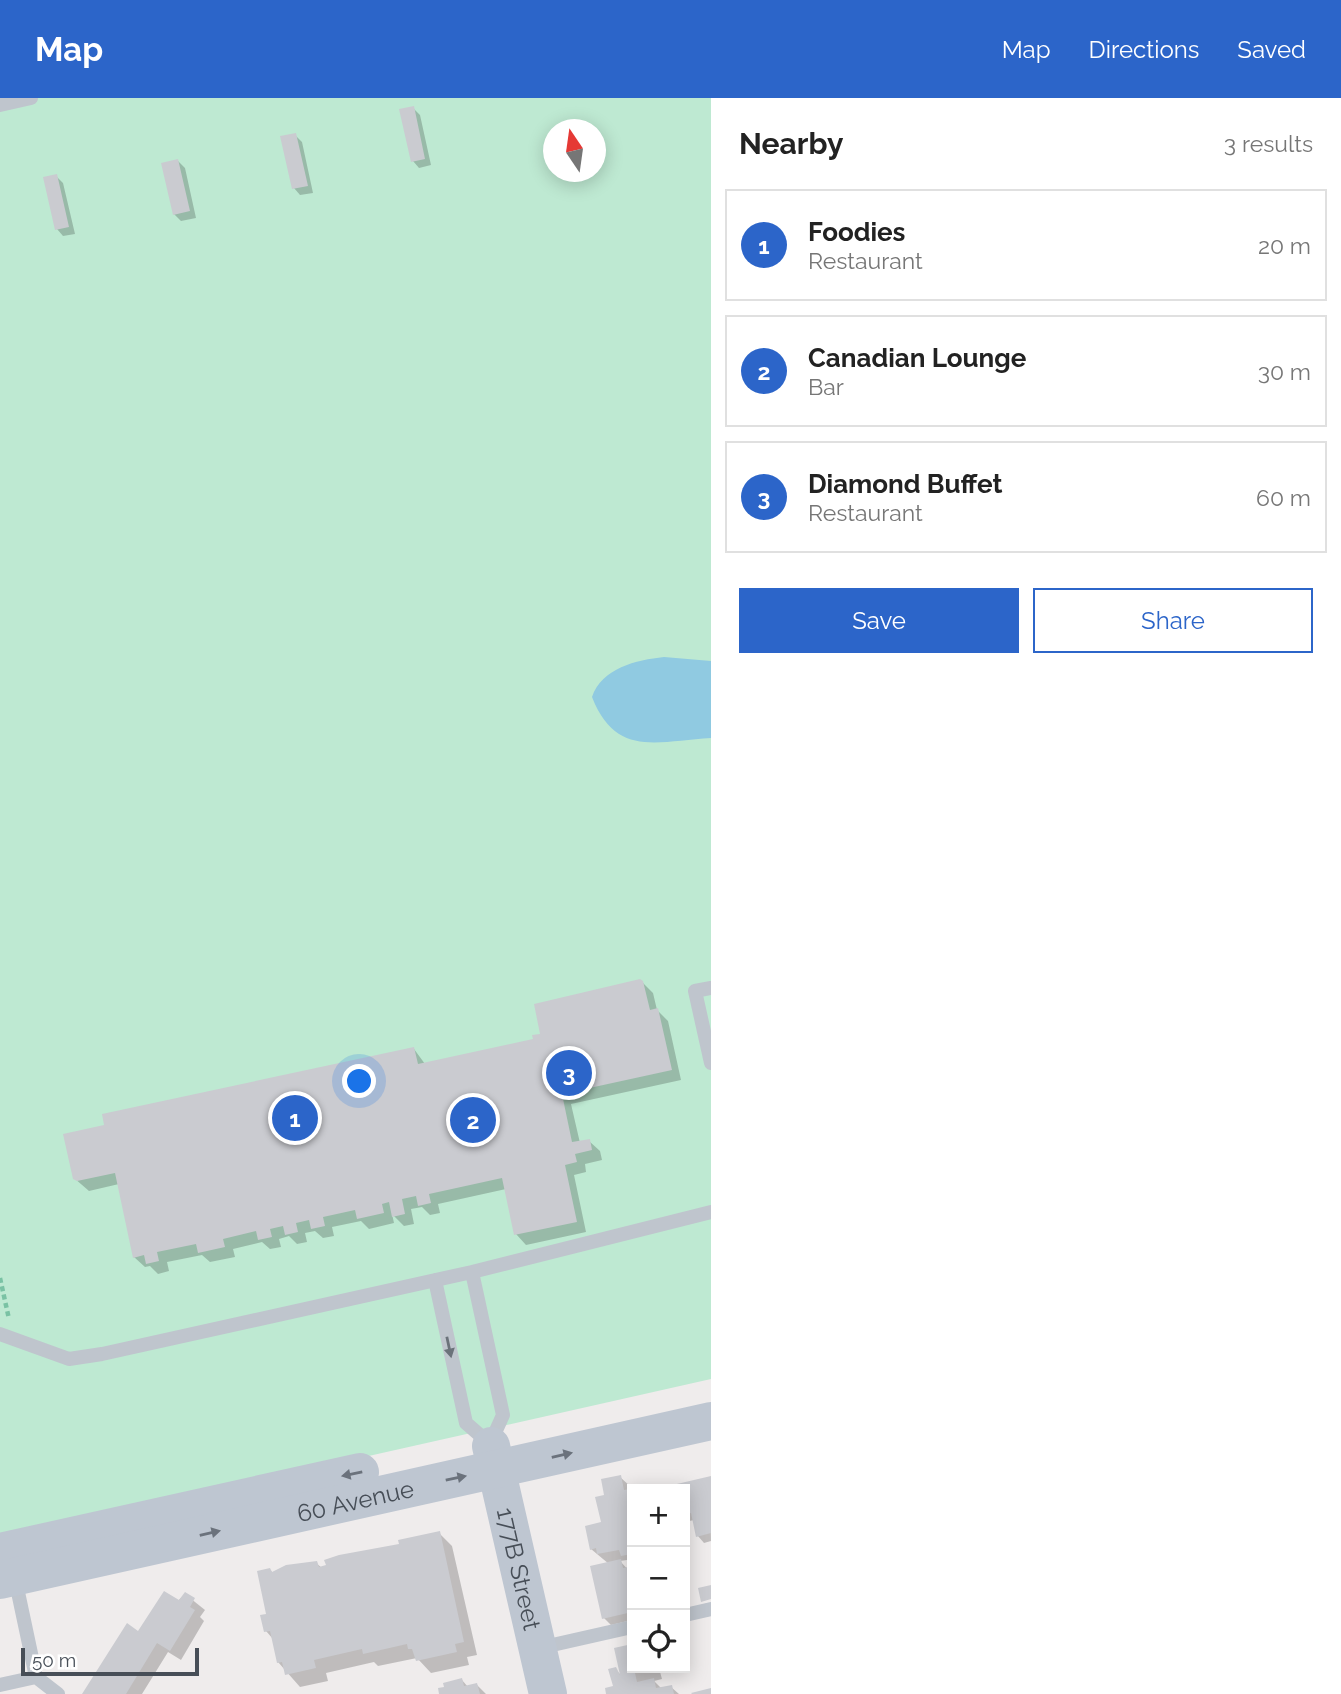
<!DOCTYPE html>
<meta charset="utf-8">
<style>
body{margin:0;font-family:Raleway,sans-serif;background:#f6f6f6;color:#222}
.controls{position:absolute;right:21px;bottom:21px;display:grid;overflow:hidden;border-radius:0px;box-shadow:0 4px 18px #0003}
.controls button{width:63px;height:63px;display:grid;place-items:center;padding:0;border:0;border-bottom:2px solid #e0e0e0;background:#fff;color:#222;font:35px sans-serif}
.compass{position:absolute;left:543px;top:21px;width:63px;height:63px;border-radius:50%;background:#fff;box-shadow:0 4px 18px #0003;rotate:347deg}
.scale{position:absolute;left:21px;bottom:18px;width:178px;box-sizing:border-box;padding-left:7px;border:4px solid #474e57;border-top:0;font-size:19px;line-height:24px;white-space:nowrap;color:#474e57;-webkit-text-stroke:5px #fff;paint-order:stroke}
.you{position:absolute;left:360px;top:984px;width:24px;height:24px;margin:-18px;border:5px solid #fff;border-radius:50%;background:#1a73e8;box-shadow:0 0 0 10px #1a73e833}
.badge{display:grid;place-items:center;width:46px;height:46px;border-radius:50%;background:#2c65c9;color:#fff;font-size:23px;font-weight:700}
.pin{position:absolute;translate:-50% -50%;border:4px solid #fff;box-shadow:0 2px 7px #0006}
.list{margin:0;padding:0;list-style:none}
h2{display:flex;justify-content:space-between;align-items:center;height:91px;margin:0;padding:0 28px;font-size:30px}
h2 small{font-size:23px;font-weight:400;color:#767676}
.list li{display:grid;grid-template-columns:46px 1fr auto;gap:21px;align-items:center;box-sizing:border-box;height:112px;margin:0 14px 14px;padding:0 14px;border:2px solid #e0e0e0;border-radius:0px}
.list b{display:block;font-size:26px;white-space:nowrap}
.list p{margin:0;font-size:23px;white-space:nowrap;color:#767676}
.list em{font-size:23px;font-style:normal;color:#767676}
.actions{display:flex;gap:14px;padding:21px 28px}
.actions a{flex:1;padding:16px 0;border:2px solid #2c65c9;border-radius:0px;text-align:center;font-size:24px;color:#2c65c9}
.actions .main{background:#2c65c9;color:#fff}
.icon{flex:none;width:38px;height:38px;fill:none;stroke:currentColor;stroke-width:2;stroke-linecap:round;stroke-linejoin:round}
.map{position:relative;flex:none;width:711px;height:1596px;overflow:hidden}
header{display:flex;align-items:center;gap:42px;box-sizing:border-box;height:98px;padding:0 35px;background:#2c65c9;color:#fff}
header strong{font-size:33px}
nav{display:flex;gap:38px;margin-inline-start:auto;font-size:24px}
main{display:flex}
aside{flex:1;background:#fff}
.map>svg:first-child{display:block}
.green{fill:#bee9d2;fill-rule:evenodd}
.water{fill:#90cae1}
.shadow{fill:#0003}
.building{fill:#cacbd0}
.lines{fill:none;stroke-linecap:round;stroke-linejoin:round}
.path{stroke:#7ac2a4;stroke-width:4.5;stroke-dasharray:5 3.5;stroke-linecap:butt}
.lane{stroke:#bfc5cd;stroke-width:14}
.secondary{stroke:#bec6d1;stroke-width:38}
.oneway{fill:#6b727a}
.oneway2{fill:#6b727c}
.labels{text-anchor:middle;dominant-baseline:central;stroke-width:5;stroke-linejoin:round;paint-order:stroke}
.street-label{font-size:24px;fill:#474e57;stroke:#fff}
</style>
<header>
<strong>Map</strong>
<nav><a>Map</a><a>Directions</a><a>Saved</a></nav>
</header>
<main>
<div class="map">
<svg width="711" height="1596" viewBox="0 0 711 1596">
<rect width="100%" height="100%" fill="#efecec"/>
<!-- green -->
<path class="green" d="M0,0H711V1281L0,1441ZM554,32H596V74H554Z"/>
<!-- water -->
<path class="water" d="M664,559L711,563V640C657,643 616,660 592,599C602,570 636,562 664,559Z"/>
<!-- shadow -->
<path class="shadow" d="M413,10L420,17L431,67L419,70L413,63Z
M295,37L302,44L313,95L300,97L294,90Z
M178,63L185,70L196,120L181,123L174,116Z
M56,78L63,85L75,136L63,138L57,131Z
M643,885L653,895L657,912L668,923L681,982L571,1006L580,1045L589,1043L600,1053L602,1062L585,1066L586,1074L574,1077L586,1134L526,1147L516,1136L506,1091L438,1106L440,1115L430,1117L422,1109L411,1111L414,1126L404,1128L392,1116L394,1125L369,1131L361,1123L332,1129L334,1138L323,1140L315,1133L305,1135L307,1144L297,1146L289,1138L279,1141L281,1149L270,1151L262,1144L233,1151L235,1159L210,1164L202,1157L167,1164L169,1173L158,1176L150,1168L145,1169L134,1159L119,1086L89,1093L74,1080L414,951L425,966L535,943Z
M620,1379L631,1389L632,1396V1467L627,1462L620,1463L632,1476V1522L611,1527L604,1520L609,1466L591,1451L603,1426L606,1398Z
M710,1380L711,1443L704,1445L698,1438L694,1422L685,1424V1391L667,1390Z
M439,1435L452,1448L477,1557L467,1559L469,1567L431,1575L417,1560L378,1568L374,1564L326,1575L328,1583L300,1589L278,1564L273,1541L266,1533L270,1472L274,1476L316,1465L322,1470Z
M185,1496L205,1512L200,1519L204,1523L181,1562L168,1554L142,1596H84Z
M632,1547V1570H659L662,1581L654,1583L662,1591L671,1589L679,1596H608L616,1589L615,1571L622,1578L616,1551Z
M462,1582L468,1589L477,1587L486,1596H439Z"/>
<!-- building -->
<path class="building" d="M414,8L425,61L411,64L399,11Z
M296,35L308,88L292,91L280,38Z
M178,61L190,113L173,117L161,65Z
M57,76L69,129L55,132L43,79Z
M640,881L643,883L650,912L658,910L672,972L562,996L572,1044L590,1041L592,1052L575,1056L577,1064L565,1067L577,1124L514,1137L502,1080L429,1096L431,1105L418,1108L416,1098L402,1101L405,1116L392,1119L389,1104L382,1106L384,1115L357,1121L355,1112L323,1119L325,1128L311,1131L309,1122L296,1125L298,1134L285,1137L283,1128L270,1131L272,1139L258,1142L256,1133L223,1141L225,1149L198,1155L196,1146L157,1154L159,1163L146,1166L144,1157L133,1160L115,1075L77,1083L73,1081L63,1036L104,1027L102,1016L414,949L418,966L533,941L532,937L540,936L534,906Z
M621,1377L624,1392L630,1391L632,1402V1456L621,1458L619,1452L597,1456L596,1450L590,1452L585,1428L601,1424L595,1399L604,1397L601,1381Z
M711,1378V1435L696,1439L691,1415L685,1416V1391L664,1389Z
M440,1433L464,1544L455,1546L457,1554L416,1563L412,1551H408L407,1546L363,1556L362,1551L314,1562L316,1570L285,1577L282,1564L277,1565L270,1533L264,1534L260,1517L266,1516L257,1473L270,1470L272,1474L286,1467L317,1463L319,1469L326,1467L324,1462L339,1457L399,1446L398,1442Z
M621,1461L623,1470L628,1469L631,1482H627L630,1492L627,1493L632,1514L602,1521L590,1468Z
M711,1487V1501L701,1504L698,1490Z
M164,1493L179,1502L185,1494L195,1500L190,1509L195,1512L170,1553L157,1545L126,1596H82L127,1525L138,1533Z
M632,1546V1570H655L635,1575L637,1584L654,1580L656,1590L672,1587L674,1596H606L605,1590L613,1588L608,1571L616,1569L620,1577L614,1550Z
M462,1580L464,1588L477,1585L480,1596H439L438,1590L444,1589L443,1585Z
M711,1590V1596H692L691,1595Z"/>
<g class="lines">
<!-- path -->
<path class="path" d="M0,1180L9,1221"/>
<!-- lane -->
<path class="lane" d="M0,7L31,0
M711,890L695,893L711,965
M435,1182L466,1325L490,1346L503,1317L472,1174
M0,1236L69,1261L102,1256L472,1174L711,1114
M15,1480L36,1579L58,1596
M685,1517L711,1511
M539,1550L632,1529
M0,1587L36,1579"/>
<!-- secondary -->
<g class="secondary">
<path id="s1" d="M491,1348L548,1596"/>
<path d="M0,1454L360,1374"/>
<path id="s2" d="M0,1482L711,1323"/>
</g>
</g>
<!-- one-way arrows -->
<defs><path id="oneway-solid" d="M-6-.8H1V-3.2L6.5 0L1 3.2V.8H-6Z" transform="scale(1.75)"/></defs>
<use class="oneway" href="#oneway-solid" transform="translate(449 1249) rotate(78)"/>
<g class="oneway2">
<use href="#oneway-solid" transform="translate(562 1357) rotate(-13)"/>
<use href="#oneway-solid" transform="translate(352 1376) rotate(168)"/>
<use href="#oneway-solid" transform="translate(456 1380) rotate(-12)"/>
<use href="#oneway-solid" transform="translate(210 1435) rotate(-13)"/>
</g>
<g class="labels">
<!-- street labels -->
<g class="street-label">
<text stroke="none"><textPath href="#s2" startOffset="364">60 Avenue</textPath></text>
<text stroke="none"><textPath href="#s1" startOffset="126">177B Street</textPath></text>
</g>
</g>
</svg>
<div class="controls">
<button>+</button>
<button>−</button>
<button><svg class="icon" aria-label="locate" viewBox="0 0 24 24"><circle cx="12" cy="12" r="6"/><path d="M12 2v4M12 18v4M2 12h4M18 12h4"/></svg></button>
</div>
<svg class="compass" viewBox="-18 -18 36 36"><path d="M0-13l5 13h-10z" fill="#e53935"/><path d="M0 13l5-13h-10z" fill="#767676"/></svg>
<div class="scale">50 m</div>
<div class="you"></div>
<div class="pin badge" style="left:295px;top:1020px">1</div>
<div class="pin badge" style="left:473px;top:1022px">2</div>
<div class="pin badge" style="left:569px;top:975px">3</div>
</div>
<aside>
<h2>Nearby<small>3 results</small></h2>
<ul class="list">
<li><span class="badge">1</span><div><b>Foodies</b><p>Restaurant</p></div><em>20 m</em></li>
<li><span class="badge">2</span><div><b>Canadian Lounge</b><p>Bar</p></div><em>30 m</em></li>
<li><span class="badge">3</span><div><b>Diamond Buffet</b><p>Restaurant</p></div><em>60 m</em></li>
</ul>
<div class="actions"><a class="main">Save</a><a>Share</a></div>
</aside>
</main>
